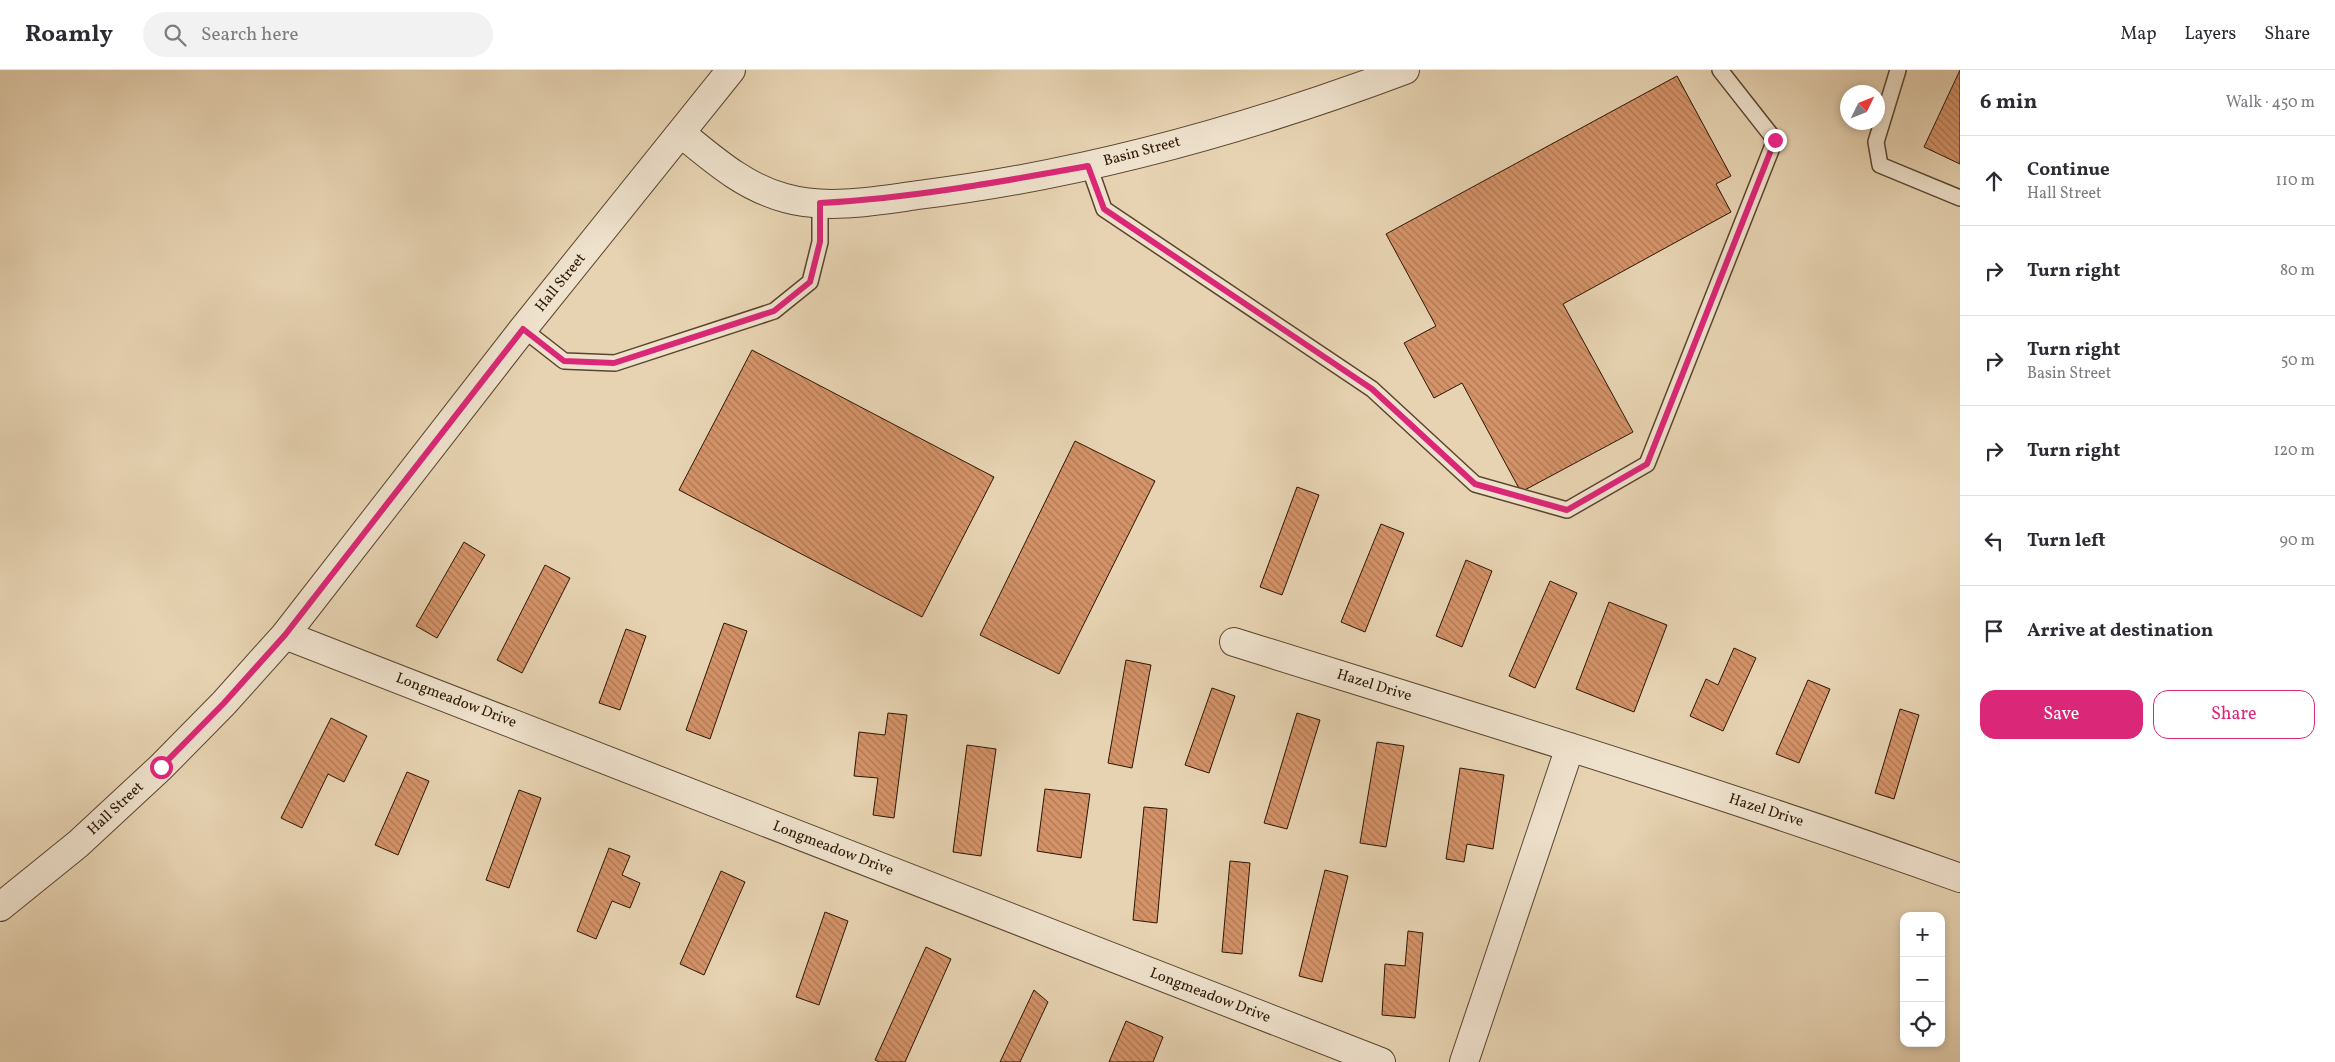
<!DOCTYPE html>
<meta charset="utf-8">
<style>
body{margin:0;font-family:Vollkorn,serif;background:#f2f2f3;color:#2b2b33}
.controls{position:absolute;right:15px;bottom:15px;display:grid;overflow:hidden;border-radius:10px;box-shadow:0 2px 8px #0003}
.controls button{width:45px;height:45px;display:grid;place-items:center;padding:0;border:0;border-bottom:1px solid #e1e1e2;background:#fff;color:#2b2b33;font:25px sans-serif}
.compass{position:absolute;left:1840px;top:15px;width:45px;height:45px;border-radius:50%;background:#fff;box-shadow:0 2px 8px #0003;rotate:47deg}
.stop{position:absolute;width:15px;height:15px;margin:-11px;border:4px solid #db2777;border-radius:50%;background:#fff}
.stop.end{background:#db2777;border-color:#fff;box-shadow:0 1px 5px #0008}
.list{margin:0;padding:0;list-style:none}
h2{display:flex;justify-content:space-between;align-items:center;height:65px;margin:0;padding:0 20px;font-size:21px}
h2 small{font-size:16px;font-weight:400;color:#7c7c81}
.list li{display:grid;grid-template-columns:32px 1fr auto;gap:15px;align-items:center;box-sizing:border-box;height:90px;padding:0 20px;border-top:1px solid #e1e1e2}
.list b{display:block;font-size:19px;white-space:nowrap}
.list p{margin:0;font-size:16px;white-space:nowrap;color:#7c7c81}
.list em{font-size:16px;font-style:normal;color:#7c7c81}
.actions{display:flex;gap:10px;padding:15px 20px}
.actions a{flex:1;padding:11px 0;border:1px solid #db2777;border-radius:15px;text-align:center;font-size:18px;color:#db2777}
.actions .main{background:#db2777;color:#fff}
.icon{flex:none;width:28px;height:28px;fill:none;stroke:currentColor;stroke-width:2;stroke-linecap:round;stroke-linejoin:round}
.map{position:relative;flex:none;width:1960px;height:992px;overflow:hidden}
header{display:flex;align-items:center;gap:30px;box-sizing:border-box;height:70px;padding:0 25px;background:#fff;border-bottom:1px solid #e1e1e2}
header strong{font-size:24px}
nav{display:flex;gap:28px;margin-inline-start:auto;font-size:18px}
.search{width:350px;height:45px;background:#f2f2f3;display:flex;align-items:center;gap:12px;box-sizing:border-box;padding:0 18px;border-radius:28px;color:#7c7c81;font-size:19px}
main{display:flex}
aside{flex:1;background:#fff}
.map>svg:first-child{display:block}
.building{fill:url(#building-back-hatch);stroke:#2b1602}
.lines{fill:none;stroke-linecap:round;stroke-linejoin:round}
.lane-casing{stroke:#5a452e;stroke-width:18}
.street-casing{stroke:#5a452e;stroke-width:30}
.lane{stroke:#efe2cd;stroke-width:15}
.street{stroke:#efe2cd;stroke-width:28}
.route{stroke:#db2777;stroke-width:6}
.labels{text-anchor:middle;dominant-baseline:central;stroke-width:4.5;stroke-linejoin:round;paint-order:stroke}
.street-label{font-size:15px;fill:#2b1602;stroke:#efe2cd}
</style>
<header>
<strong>Roamly</strong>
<div class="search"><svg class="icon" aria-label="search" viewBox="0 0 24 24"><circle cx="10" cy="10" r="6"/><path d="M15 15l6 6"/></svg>Search here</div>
<nav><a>Map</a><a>Layers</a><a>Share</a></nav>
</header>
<main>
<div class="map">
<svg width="1960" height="992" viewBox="0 0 1960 992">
<defs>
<pattern id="building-back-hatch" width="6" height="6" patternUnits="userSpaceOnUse" patternTransform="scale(1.25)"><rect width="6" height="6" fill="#d59369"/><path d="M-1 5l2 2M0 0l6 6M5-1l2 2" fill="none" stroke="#ad7754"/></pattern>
</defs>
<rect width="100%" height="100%" fill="#e7d3b2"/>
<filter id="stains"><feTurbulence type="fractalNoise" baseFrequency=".004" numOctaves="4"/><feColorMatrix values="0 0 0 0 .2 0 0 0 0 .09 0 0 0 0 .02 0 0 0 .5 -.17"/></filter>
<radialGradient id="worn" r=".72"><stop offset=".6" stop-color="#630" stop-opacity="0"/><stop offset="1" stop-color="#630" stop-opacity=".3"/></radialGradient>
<!-- building -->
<path class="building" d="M1960,0V94L1924,77Z
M1677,6L1731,106L1716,114L1731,142L1563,234L1633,362L1521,422L1462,313L1434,328L1404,273L1436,256L1386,164Z
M752,280L994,407L922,547L679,420Z
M1075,371L1155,411L1059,604L980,565Z
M1297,417L1319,425L1282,525L1260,517Z
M1381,454L1404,463L1365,562L1341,552Z
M464,472L485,485L437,568L416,556Z
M1466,490L1492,501L1462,577L1436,566Z
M545,495L570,508L522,603L497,590Z
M1550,511L1577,523L1535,618L1509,606Z
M1609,532L1667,555L1634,642L1576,619Z
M724,553L747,561L710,669L686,660Z
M626,559L646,566L620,640L599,633Z
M1734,578L1756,588L1723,661L1690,646L1706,609L1718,615Z
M1126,590L1151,595L1132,698L1108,693Z
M1808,610L1830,619L1799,693L1776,684Z
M1212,618L1235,626L1209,703L1185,695Z
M1900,639L1919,645L1894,729L1875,723Z
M888,643L907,645L894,748L873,745L878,708L854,706L859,662L885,665Z
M1297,643L1320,650L1287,759L1264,753Z
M331,648L367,666L344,712L328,704L302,758L281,748Z
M1377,672L1404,676L1386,777L1360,773Z
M967,675L996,679L981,786L953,782Z
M1460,698L1504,705L1493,779L1467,774L1464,792L1446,789Z
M407,702L429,711L398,785L375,775Z
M1045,719L1090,724L1081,788L1037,781Z
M519,720L541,728L509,818L486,810Z
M1144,737L1167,739L1157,853L1133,850Z
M609,778L630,786L622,805L640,813L630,838L612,831L596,869L577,861Z
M1230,791L1250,793L1242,884L1222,882Z
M1325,800L1348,806L1322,912L1299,906Z
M721,801L745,812L704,905L680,894Z
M825,842L848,851L819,935L796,927Z
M1408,861L1423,863L1415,948L1382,945L1385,894L1405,896Z
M926,877L951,889L905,992H879L875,990Z
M1034,920L1048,932L1020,992H1000Z
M1126,951L1163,967L1153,992H1109Z"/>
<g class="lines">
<defs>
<path id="lane" d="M1898,0L1876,72L1880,95L1960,128
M1089,96L1104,139L1372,319L1475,414L1567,440L1647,394L1775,70L1720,0
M523,259L564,291L615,293L774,241L810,212L820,172V133"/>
<path id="street" d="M682,64C714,90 744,117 785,128C826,140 876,131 918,125C1084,105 1248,59 1405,0
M285,565L1381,992
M1234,572C1477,648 1721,722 1960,808
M0,837L78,774L161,697L224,633L285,565L523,259L731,0
M1464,992L1570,677"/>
</defs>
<!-- lane casing -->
<use href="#lane" class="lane-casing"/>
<!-- street casing -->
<use href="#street" class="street-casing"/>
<!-- lane -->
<use href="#lane" class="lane"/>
<!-- street -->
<use href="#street" class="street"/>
</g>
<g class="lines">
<!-- route -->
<path class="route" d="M161,697L224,633L285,565L523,259L564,291L614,293L774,241L810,212L820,172V133C911,128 999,112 1088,96L1104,139L1372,319L1475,414L1567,440L1647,394L1775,70"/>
</g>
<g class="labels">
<!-- street labels -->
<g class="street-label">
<text transform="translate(1142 82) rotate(-15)">Basin Street</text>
<text transform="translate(561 213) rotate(-51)">Hall Street</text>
<text transform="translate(1374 616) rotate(17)">Hazel Drive</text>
<text transform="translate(456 631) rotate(21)">Longmeadow Drive</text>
<text transform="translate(116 739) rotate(-43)">Hall Street</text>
<text transform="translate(1766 741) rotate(18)">Hazel Drive</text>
<text transform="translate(833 779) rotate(21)">Longmeadow Drive</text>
<text transform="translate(1210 926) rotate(21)">Longmeadow Drive</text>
</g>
</g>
<rect width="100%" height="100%" filter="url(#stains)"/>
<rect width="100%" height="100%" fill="url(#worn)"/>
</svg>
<div class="controls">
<button>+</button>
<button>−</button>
<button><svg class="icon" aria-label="locate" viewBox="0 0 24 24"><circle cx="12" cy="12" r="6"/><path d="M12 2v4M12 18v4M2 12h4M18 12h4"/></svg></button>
</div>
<svg class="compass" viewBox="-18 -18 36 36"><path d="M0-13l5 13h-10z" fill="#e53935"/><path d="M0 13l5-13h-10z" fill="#7c7c81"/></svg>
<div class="stop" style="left:161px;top:697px"></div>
<div class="stop end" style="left:1775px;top:70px"></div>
</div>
<aside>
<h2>6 min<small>Walk · 450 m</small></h2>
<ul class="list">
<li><svg class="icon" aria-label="ahead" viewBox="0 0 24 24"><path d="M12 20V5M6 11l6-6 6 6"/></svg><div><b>Continue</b><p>Hall Street</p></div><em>110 m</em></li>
<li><svg class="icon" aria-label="right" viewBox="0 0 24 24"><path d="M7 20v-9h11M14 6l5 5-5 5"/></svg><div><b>Turn right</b></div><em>80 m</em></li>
<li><svg class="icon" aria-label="right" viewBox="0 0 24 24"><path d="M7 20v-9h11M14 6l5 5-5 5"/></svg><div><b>Turn right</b><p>Basin Street</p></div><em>50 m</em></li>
<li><svg class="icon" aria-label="right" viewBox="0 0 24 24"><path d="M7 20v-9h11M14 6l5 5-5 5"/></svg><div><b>Turn right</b></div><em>120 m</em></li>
<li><svg class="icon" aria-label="left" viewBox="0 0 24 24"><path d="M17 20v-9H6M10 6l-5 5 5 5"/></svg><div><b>Turn left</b></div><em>90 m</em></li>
<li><svg class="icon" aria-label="arrive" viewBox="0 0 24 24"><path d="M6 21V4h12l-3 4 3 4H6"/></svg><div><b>Arrive at destination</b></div></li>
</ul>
<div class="actions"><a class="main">Save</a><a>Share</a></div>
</aside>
</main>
